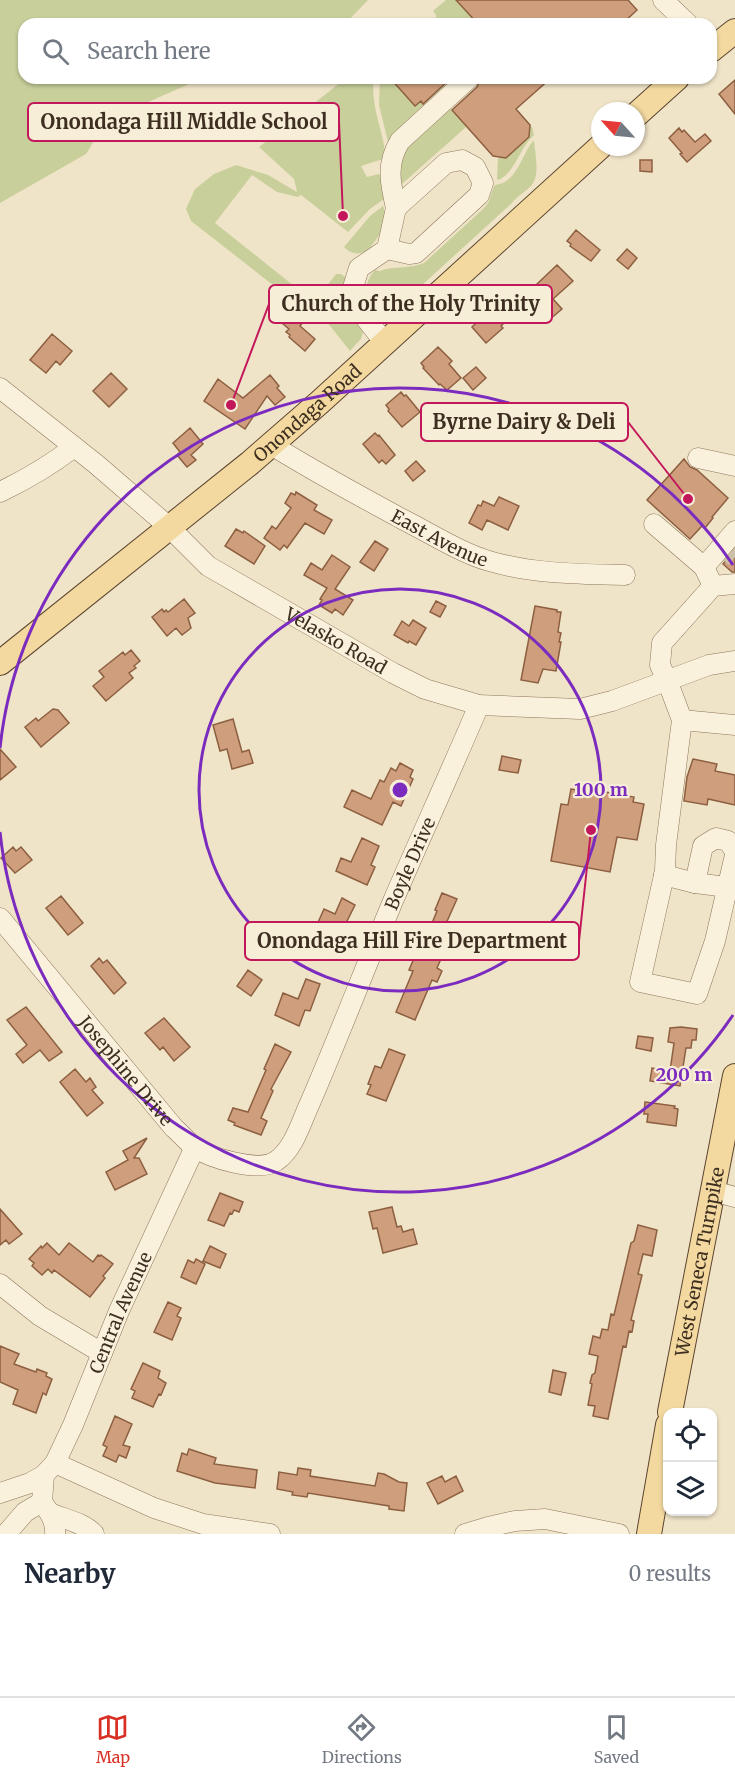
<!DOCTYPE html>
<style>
body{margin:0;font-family:Merriweather,serif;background:#f6f6f7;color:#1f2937}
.controls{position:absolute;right:18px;bottom:18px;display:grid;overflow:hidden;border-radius:12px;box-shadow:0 2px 4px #0004}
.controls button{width:54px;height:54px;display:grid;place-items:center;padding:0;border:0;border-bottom:2px solid #e0e1e3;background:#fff;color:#1f2937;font:30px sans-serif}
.compass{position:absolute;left:591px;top:102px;width:54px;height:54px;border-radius:50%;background:#fff;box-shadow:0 2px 4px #0004;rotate:297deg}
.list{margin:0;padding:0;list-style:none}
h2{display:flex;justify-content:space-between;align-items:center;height:78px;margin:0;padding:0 24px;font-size:26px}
h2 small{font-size:20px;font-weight:400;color:#747a83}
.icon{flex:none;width:33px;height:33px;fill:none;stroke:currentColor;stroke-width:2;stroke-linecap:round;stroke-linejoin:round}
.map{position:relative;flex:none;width:735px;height:1534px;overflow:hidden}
.search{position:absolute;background:#fff;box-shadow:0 2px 4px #0004;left:18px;right:18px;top:18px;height:66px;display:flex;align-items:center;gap:15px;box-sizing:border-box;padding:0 21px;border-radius:18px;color:#747a83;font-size:22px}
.sheet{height:162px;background:#fff}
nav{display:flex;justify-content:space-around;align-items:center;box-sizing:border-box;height:84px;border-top:2px solid #e0e1e3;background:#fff;font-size:16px;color:#747a83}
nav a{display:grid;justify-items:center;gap:3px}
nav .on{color:#d93025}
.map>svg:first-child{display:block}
.green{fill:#c9cf9b}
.building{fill:#cf9f7d;stroke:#8d5f41;stroke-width:1.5}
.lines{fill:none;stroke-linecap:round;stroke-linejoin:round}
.minor-tunnel{stroke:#ccc0a6;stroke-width:20;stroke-dasharray:20 10;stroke-linecap:butt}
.minor-casing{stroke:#8d765c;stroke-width:21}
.major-casing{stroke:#5b4430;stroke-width:26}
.minor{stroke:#faf1dc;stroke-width:20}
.major{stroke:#f3d9a0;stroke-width:24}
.ring{fill:none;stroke:#7b2cbf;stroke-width:3}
.labels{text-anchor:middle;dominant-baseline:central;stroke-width:4.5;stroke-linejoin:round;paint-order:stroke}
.street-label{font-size:18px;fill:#3d2e20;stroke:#f7eed8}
.centre{fill:#7b2cbf;stroke:#f7eed8;stroke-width:3}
.ring-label{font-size:18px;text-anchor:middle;font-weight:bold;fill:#7b2cbf;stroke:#f7eed8;stroke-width:4.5;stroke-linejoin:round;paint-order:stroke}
.leader{fill:none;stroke:#c2185b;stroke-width:2}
.callout-dot{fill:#c2185b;stroke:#f7eed8;stroke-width:2}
.callout{fill:#f7eed8;stroke:#c2185b;stroke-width:2}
.callout-label{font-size:20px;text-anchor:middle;font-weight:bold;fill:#3d2e20}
</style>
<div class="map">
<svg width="735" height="1534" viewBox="0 0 735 1534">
<rect width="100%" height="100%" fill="#f0e4c8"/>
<!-- green -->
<path class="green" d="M0,0H368L345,24H24V78H203L107,120L86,154L0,203Z
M446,0H456L478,24H437L436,15L433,11Z
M346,78H374C370,104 382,127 385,152L383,159L361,166L367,177L379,174L382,177L384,199L370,209L348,232L301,195L298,197L277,192L252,175L215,223L314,302L336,274H341L345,277C345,284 343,281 343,289C343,306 353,319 363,332L361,339L350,351L327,322L273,285L191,221L186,209L195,189L214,174L236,165L268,175L297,192L294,179L259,147Z
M380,78H390L415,106L421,101L424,104L452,78H459L388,142L379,105Z
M448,106L466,127L402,184L403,187L401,185C400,179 399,172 400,166C403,144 433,121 448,106Z
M530,125L532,127L534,135C519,148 517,170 499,180L497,179L498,158H506Z
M534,140C535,153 541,177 530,187C524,193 517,196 512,203L386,318L379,316L374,312L375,310C362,297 364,283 375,270L380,271C393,265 408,270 424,263L483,209L488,203L494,186C497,184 500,184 503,183C519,175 523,152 534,140Z
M383,206C389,221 381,235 371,246L372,247C363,255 352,256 344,247L370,216Z"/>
<!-- building -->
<path class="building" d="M456,0H628L637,10L622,24H478Z
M390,78H451L423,104L421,101L415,106Z
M481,78H551L516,109L530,125L529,137L506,158L493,156L452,110L477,87Z
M735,80V114L719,94Z
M679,128L682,132L684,130L695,142L705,134L711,141L687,162L680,154L682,153L669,138Z
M640,160H652V172L640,171Z
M576,230L600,250L591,261L570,246L571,244L567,241Z
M627,249L637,258L628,269L617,260Z
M557,265L573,281L553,299L562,309L549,320L540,310L552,299L537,284Z
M503,297L516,311L501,326L503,328L486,343L472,327Z
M295,310L305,319L300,326L315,339L305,351L289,337L290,335L286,332L289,329L283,324Z
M52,334L72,351L60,365L56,361L46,373L30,360Z
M438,347L452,361L449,364L461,378L447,390L440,384L439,385L423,368L424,367L421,363Z
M476,367L486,378L473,390L463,378Z
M111,373L127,389L109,407L93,391Z
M270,375L279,386L277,388L285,397L275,405L267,396L245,429L204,401L218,379L243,398Z
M401,392L404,396L406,395L420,412L402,427L388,411L389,409L386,405Z
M190,428L203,444L191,455L196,460L187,467L177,455L180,452L173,443Z
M375,433L378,436L379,435L395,455L386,464L382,460L379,463L363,444Z
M684,459L690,467L697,470L728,498L712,517L713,518L705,528L702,526L690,539L647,500Z
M416,461L425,471L413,481L405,471Z
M296,492L317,505L314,510L332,520L324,534L305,523L287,548L284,545L280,550L264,538L272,526L276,529L291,508L285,503L291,493L295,495Z
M499,497L519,506L508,530L487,520L482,530L469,523L478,505L481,506L483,501L494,506Z
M236,529L243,533L244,531L265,546L254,564L225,546Z
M375,541L388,549L374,571L360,562Z
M735,549V572H732L723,564Z
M332,555L350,567L335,589L353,600L343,615L335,609L332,613L319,605L322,600L320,599L327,588L304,575L311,563L322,570Z
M184,599L195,613L188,618L191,628L182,635L176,628L167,636L152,617L162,609L164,612L166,610L168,612Z
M436,601L446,606L440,617L430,612Z
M535,606L557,610V612H561L558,632L561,633L559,642H561L556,671L543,669L538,683L521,680Z
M413,620L426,628L416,645L409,641L408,643L394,635L402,621L409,626Z
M131,650L140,661L134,666L136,668L129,673L133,678L106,701L93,686L104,677L99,671L123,652L125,655Z
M53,709L58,710L69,723L41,747L25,727L36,718L38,721Z
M233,719L242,752L249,750L253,763L232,769L227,749L220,751L213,725Z
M0,749L16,767L0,780Z
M502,756L521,760L518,773L499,770Z
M693,759L717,764L715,771L735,775V805L708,799L707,805L684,801L687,777Z
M400,763L413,770L410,777L413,779L401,806L393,802L382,825L344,807L352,790L371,799L380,780L384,782L391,768L396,771Z
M571,789L588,792V789L634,797L633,802L644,804L637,840L617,837L610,872L551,861L561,804L568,805Z
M362,838L379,846L371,865L375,867L367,885L336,871L341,858L351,862Z
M13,847L16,851L21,847L32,860L15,873L1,858Z
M442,893L457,899L444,928L432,923L437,911L435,910Z
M61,896L83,923L68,935L46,908Z
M342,898L355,905L338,939L315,929L324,909L335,914Z
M421,942L444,952L437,968L442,971L437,982L432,980L415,1020L396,1012L413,971L409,970Z
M99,958L103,963L107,960L126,983L114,994L91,966Z
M248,970L262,980L251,996L237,986Z
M306,979L320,984L310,1011L305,1010L299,1026L275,1015L283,993L298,999Z
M26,1007L62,1052L49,1061L40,1050L23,1063L16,1054L27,1045L7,1020Z
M164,1018L190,1047L174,1061L163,1047L160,1050L145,1033Z
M681,1027L697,1029L696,1040H692L691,1048H686L680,1086L650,1081L652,1068L670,1071L674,1043L668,1042L670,1028Z
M638,1036L653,1038L651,1051L636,1048Z
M275,1044L291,1052L271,1089L273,1091L261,1118L267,1121L261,1135L234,1125L235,1123L228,1120L233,1108L248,1112L266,1070L264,1069Z
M389,1049L405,1055L386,1101L367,1094L371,1085L368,1084L375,1066L381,1068Z
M75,1069L86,1082L90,1078L96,1087L92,1090L103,1103L87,1116L60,1082Z
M645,1102L675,1106L674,1108L678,1109L676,1126L647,1122L648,1114H644Z
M147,1138L134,1158H139L147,1174L115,1190L106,1172L128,1160L123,1151Z
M220,1193L243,1202L239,1212L234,1210L232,1214L230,1213L224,1226L208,1220Z
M392,1207L397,1227L401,1226L403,1232L413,1229L417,1244L383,1253L377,1228L373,1229L369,1212Z
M0,1209L22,1234L9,1244L6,1240L0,1245Z
M638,1225L657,1230L652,1256L643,1254L638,1274L642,1275L631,1320L634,1321L632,1332L629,1331L626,1347L623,1346L608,1419L593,1416L595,1406L588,1405L592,1384L590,1383L592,1375L595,1373L598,1356L589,1354L593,1336L600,1338L602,1329L608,1330L611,1314L614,1315L631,1243L634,1241Z
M47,1243L59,1255L69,1243L93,1262L98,1255L100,1256L101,1255L113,1264L103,1276L105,1278L90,1297L54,1270L52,1273L48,1269L42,1275L32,1266L34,1263L29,1259L41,1246L42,1248Z
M210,1246L226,1254L220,1268L203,1261Z
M196,1259L205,1264L196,1284L181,1277L188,1260L194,1263Z
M168,1302L181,1308L177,1316L181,1318L172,1340L154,1332Z
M0,1346L19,1354L14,1364L36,1372L37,1369L47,1373L46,1376L52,1379L46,1395L43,1393L36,1413L13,1404L18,1390L0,1382Z
M143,1363L160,1371L158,1378L166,1383L161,1395L159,1394L153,1407L132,1398L135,1391L131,1389Z
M553,1370L566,1373L561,1395L549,1392Z
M115,1416L132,1424L123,1445L130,1447L126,1458L119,1455L116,1462L103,1456L107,1447L103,1445Z
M189,1449L216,1458L214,1464L257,1470L255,1488L215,1483L177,1471L182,1453L187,1455Z
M298,1468L311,1470L310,1476L375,1486L378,1473L384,1474L399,1482L407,1483L404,1511L389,1509V1506L308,1493L307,1497L292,1495L293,1492L277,1489L279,1472L297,1475Z
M442,1476L445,1482L456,1476L463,1491L438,1504L427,1483Z"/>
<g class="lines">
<!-- minor-tunnel -->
<path class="minor-tunnel" d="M730,553L735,557"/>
<defs>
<g id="minor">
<path d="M663,0L688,24"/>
<path d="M396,208C390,182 386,164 400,141L469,78"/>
<path d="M385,343L360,311L355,299L354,284L359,268L387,249L396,208L446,163L462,160L475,167L483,183L479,195L416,253L409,254L387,249"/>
<path id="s1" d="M0,388L96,464L169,527L208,566L393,673L425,689L479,705L580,709L612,701L709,665L735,661"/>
<path id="s2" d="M270,444C313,471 358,495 402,519C428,532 461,553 489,561C533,574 580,574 625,575"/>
<path d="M698,458L735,466"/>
<path d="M0,492C27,479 51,465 74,447"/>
<path d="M654,524L704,567L713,586"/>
<path d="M704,567L735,531"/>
<path d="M735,584L713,586L662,643L660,665L667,680L682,720L666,845L665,871L640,982L697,994L715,941L735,855"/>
<path d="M682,720L735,725"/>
<path d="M664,875L695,883L735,888"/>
<path d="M695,883L703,846L716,838L728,841L735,851"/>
<path id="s3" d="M0,918L174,1128C181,1134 187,1141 194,1147C210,1158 259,1173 276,1161C294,1149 301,1122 310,1103C339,1036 365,968 393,901C421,836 451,771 479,705"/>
<path d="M713,1191L735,1197"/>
<path d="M0,1284L40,1316L102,1353"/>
<path d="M55,1463L154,1508L203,1524L270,1534"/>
<path d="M44,1475L42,1502C49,1512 56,1521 55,1534"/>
<path id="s4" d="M0,1493L30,1483L44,1475L55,1463L73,1425L119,1311L195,1147"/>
<path d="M50,1513C64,1519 85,1523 94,1534"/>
<path d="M6,1534L25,1512L42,1502"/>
<path d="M465,1534L488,1527L515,1521L545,1519L619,1534"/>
</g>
<g id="major">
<path d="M711,50L735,31"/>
<path d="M636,115L677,78"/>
<path id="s5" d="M0,663L250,463L320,402L600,147"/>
<path id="s6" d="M670,1412L735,1076"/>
<path d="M649,1534L668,1425"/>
</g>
</defs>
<!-- minor casing -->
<use href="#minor" class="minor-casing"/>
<!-- major casing -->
<use href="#major" class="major-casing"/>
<!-- minor -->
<use href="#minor" class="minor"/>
<!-- major -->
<use href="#major" class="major"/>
</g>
<!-- distance rings -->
<g class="ring">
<circle cx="400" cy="790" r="201"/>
<path d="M733 1015A402 402 0 0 1 0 832M0 748A402 402 0 0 1 733 565"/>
</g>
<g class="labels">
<!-- street labels -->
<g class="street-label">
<text stroke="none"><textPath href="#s5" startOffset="396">Onondaga Road</textPath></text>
<text stroke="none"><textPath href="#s2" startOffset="194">East Avenue</textPath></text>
<text stroke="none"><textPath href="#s1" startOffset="422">Velasko Road</textPath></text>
<text stroke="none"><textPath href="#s3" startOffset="714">Boyle Drive</textPath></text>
<text stroke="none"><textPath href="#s3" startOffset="198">Josephine Drive</textPath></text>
<text stroke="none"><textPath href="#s6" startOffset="153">West Seneca Turnpike</textPath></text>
<text stroke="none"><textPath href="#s4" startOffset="228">Central Avenue</textPath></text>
</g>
</g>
<circle cx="400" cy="790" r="9" class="centre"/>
<g class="ring-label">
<text x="601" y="796">100 m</text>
<text x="684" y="1081">200 m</text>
</g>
<!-- callouts -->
<path class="leader" d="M343 216L339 122M231 405L269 304M688 499L628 422M591 830L579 941"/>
<g class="callout-dot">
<circle cx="343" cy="216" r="6"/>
<circle cx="231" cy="405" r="6"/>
<circle cx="688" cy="499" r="6"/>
<circle cx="591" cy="830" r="6"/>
</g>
<g class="callout">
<rect x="28" y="103" width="311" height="38" rx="6"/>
<rect x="269" y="285" width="283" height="38" rx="6"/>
<rect x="421" y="403" width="207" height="38" rx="6"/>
<rect x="245" y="922" width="334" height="38" rx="6"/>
</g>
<g class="callout-label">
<text x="184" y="129">Onondaga Hill Middle School</text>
<text x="411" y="311">Church of the Holy Trinity</text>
<text x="524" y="429">Byrne Dairy &amp; Deli</text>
<text x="412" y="948">Onondaga Hill Fire Department</text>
</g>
</svg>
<div class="controls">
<button><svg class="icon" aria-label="locate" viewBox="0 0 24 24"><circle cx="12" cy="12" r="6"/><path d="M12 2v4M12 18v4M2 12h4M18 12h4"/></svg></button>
<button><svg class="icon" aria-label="layers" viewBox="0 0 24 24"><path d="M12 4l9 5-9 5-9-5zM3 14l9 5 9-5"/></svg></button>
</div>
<svg class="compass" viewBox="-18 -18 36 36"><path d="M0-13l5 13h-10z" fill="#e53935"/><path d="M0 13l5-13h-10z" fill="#747a83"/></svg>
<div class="search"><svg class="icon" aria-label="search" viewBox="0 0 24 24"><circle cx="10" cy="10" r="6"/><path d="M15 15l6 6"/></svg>Search here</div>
</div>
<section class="sheet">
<h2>Nearby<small>0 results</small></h2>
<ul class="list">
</ul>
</section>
<nav>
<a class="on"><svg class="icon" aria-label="map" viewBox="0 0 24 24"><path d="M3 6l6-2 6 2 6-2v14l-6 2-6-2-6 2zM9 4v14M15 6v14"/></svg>Map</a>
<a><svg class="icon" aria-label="directions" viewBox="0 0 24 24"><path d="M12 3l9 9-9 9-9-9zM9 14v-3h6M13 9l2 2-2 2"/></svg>Directions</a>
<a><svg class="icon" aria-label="saved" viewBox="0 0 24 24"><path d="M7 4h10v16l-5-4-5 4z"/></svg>Saved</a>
</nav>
